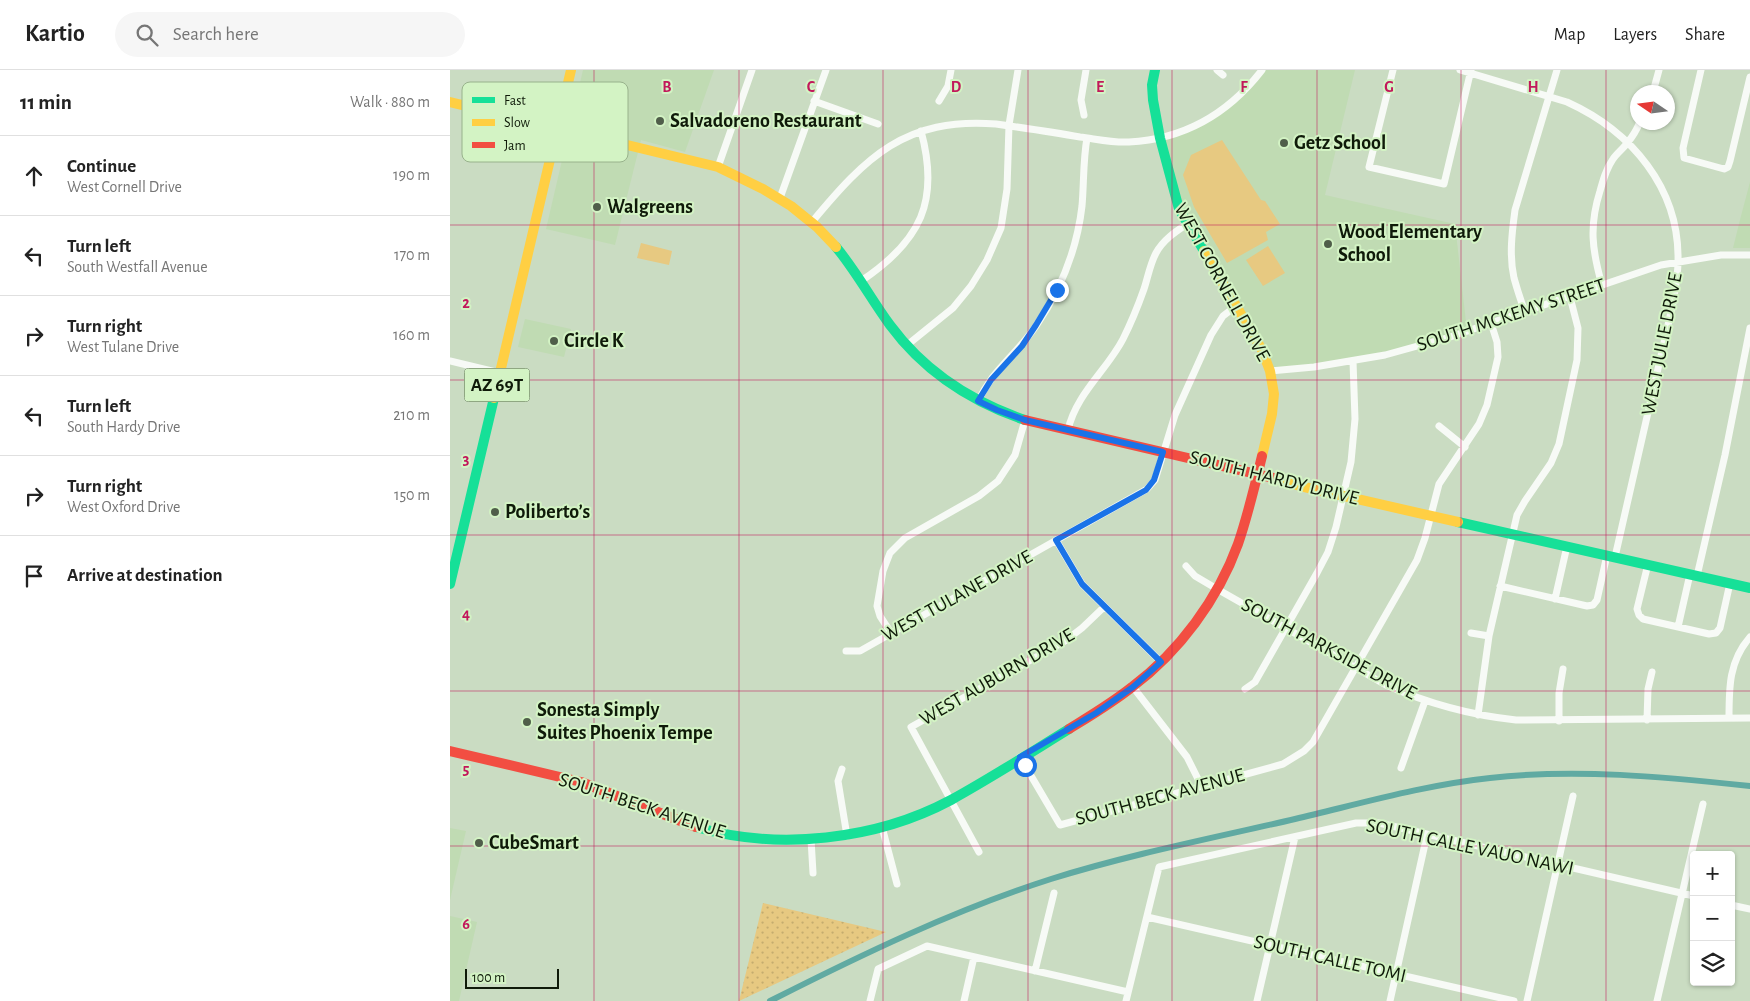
<!DOCTYPE html>
<meta charset="utf-8">
<style>
body{margin:0;font-family:"Alegreya Sans",sans-serif;background:#f6f6f6;color:#222}
.controls{position:absolute;right:15px;bottom:15px;display:grid;overflow:hidden;border-radius:5px;box-shadow:0 1px 4px #0004}
.controls button{width:45px;height:45px;display:grid;place-items:center;padding:0;border:0;border-bottom:1px solid #e0e0e0;background:#fff;color:#222;font:25px sans-serif}
.compass{position:absolute;left:1180px;top:15px;width:45px;height:45px;border-radius:50%;background:#fff;box-shadow:0 1px 4px #0004;rotate:283deg}
.scale{position:absolute;left:15px;bottom:12px;width:94px;box-sizing:border-box;padding-left:5px;border:2px solid #0f1a09;border-top:0;font-size:14px;line-height:18px;white-space:nowrap;color:#0f1a09;-webkit-text-stroke:4px #d3f3c4;paint-order:stroke}
.stop{position:absolute;width:15px;height:15px;margin:-11px;border:4px solid #1a73e8;border-radius:50%;background:#fff}
.stop.end{background:#1a73e8;border-color:#fff;box-shadow:0 1px 5px #0008}
.list{margin:0;padding:0;list-style:none}
h2{display:flex;justify-content:space-between;align-items:center;height:65px;margin:0;padding:0 20px;font-size:21px}
h2 small{font-size:16px;font-weight:400;color:#767676}
.list li{display:grid;grid-template-columns:32px 1fr auto;gap:15px;align-items:center;box-sizing:border-box;height:80px;padding:0 20px;border-top:1px solid #e0e0e0}
.list b{display:block;font-size:19px;white-space:nowrap}
.list p{margin:0;font-size:16px;white-space:nowrap;color:#767676}
.list em{font-size:16px;font-style:normal;color:#767676}
.icon{flex:none;width:28px;height:28px;fill:none;stroke:currentColor;stroke-width:2;stroke-linecap:round;stroke-linejoin:round}
.map{position:relative;flex:none;width:1300px;height:931px;overflow:hidden}
header{display:flex;align-items:center;gap:30px;box-sizing:border-box;height:70px;padding:0 25px;background:#fff;border-bottom:1px solid #e0e0e0}
header strong{font-size:24px}
nav{display:flex;gap:28px;margin-inline-start:auto;font-size:18px}
.search{width:350px;height:45px;background:#f6f6f6;display:flex;align-items:center;gap:12px;box-sizing:border-box;padding:0 18px;border-radius:28px;color:#767676;font-size:19px}
main{display:flex}
aside{flex:1;background:#fff}
.map>svg:first-child{display:block}
.built{fill:#c0dbb3}
.grass{fill:#e7c981}
.park{fill:url(#park-dots)}
.lines{fill:none;stroke-linecap:round;stroke-linejoin:round}
.canal{stroke:#60aaa2;stroke-width:6}
.street{stroke:#f7faf6;stroke-width:7}
.fast{stroke:#16e098;stroke-width:10}
.slow{stroke:#ffcf43;stroke-width:10}
.jam{stroke:#f24e42;stroke-width:10}
.route{stroke:#1a73e8;stroke-width:6}
.grid{fill:none;stroke:#c2185b;stroke-width:1;stroke-opacity:0.55}
.poi-dot{fill:#505e4a;stroke:#d3f3c4;stroke-width:2}
.labels{text-anchor:middle;dominant-baseline:central;stroke-width:4;stroke-linejoin:round;paint-order:stroke}
.shield{fill:#d3f3c4;stroke:#4a5b41;stroke-width:1}
.shield-label{font-size:19px;font-weight:bold;fill:#0f1a09}
.poi-label{font-size:20px;font-weight:bold;fill:#0f1a09;stroke:#d3f3c4;text-anchor:start}
.street-label{font-size:20px;fill:#0f1a09;stroke:#d3f3c4}
.key{fill:#d3f3c4;stroke:#98b28c;stroke-width:1}
.key-label{font-size:14px;fill:#0f1a09}
.grid-label{font-size:16px;text-anchor:middle;font-weight:bold;fill:#c2185b;stroke:#d3f3c4;stroke-width:4;stroke-linejoin:round;paint-order:stroke}
</style>
<header>
<strong>Kartio</strong>
<div class="search"><svg class="icon" aria-label="search" viewBox="0 0 24 24"><circle cx="10" cy="10" r="6"/><path d="M15 15l6 6"/></svg>Search here</div>
<nav><a>Map</a><a>Layers</a><a>Share</a></nav>
</header>
<main>
<aside>
<h2>11 min<small>Walk · 880 m</small></h2>
<ul class="list">
<li><svg class="icon" aria-label="ahead" viewBox="0 0 24 24"><path d="M12 20V5M6 11l6-6 6 6"/></svg><div><b>Continue</b><p>West Cornell Drive</p></div><em>190 m</em></li>
<li><svg class="icon" aria-label="left" viewBox="0 0 24 24"><path d="M17 20v-9H6M10 6l-5 5 5 5"/></svg><div><b>Turn left</b><p>South Westfall Avenue</p></div><em>170 m</em></li>
<li><svg class="icon" aria-label="right" viewBox="0 0 24 24"><path d="M7 20v-9h11M14 6l5 5-5 5"/></svg><div><b>Turn right</b><p>West Tulane Drive</p></div><em>160 m</em></li>
<li><svg class="icon" aria-label="left" viewBox="0 0 24 24"><path d="M17 20v-9H6M10 6l-5 5 5 5"/></svg><div><b>Turn left</b><p>South Hardy Drive</p></div><em>210 m</em></li>
<li><svg class="icon" aria-label="right" viewBox="0 0 24 24"><path d="M7 20v-9h11M14 6l5 5-5 5"/></svg><div><b>Turn right</b><p>West Oxford Drive</p></div><em>150 m</em></li>
<li><svg class="icon" aria-label="arrive" viewBox="0 0 24 24"><path d="M6 21V4h12l-3 4 3 4H6"/></svg><div><b>Arrive at destination</b></div></li>
</ul>
</aside>
<div class="map">
<svg width="1300" height="931" viewBox="0 0 1300 931">
<defs>
<pattern id="park-dots" width="8" height="8" patternUnits="userSpaceOnUse" patternTransform="scale(1.25)"><rect width="8" height="8" fill="#e7c981"/><path d="M2 2h.1M6 6h.1" fill="none" stroke="#c5ac6e" stroke-width="1.8" stroke-linecap="round"/></pattern>
</defs>
<rect width="100%" height="100%" fill="#cadcc2"/>
<!-- built -->
<path class="built" d="M133,0H264L235,82L191,70L165,175L96,159Z
M812,0H905L875,125L1005,154L1017,261L935,285L820,301L737,154L710,68L759,49Z
M1300,112V178H1283L1291,146Z
M75,249L121,259L114,287L68,277Z
M0,758L16,761L0,830Z
M0,846L27,852L9,931H0Z"/>
<!-- grass -->
<path class="grass" d="M772,70L811,130L815,131L830,154L816,162L818,170L777,193L744,137L733,105L741,85Z
M191,173L222,181L219,195L187,188Z
M818,176L835,203L813,216L796,190Z"/>
<!-- park -->
<path class="park" d="M313,833L436,862L289,931Z"/>
<g class="lines">
<!-- canal -->
<path class="canal" d="M320,931C411,885 504,840 601,809C681,784 763,768 845,749C909,734 974,715 1040,708C1126,698 1214,707 1300,716"/>
<!-- street -->
<path class="street" d="M767,0L773,5
M943,0L919,97L994,114L1021,0
M1010,0L1117,32C1181,61 1230,118 1228,192C1228,205 1225,220 1223,233L1165,487
M1251,0L1233,78L1234,88L1274,99L1278,97L1280,91L1300,7
M1203,22L1209,0
M364,31L428,54
M489,31L498,16L501,0
M634,45L631,30L636,0
M268,97L302,0
M330,128L376,0
M362,152C416,87 455,47 546,54C574,58 602,62 630,67C646,69 663,73 679,72C735,69 778,44 812,0
M411,211C471,171 490,131 471,61
M1152,215C1142,180 1139,156 1150,121C1153,110 1156,99 1163,89C1167,83 1174,78 1178,72C1183,66 1187,59 1190,52
M1075,242C1071,231 1067,219 1064,208C1059,186 1062,162 1065,140L1107,0
M456,276L503,238L521,216L537,190L551,158L557,119L559,55L568,0
M0,291L50,303
M820,301L864,297L935,285L1000,267L1211,195L1271,185H1300
M528,331C532,323 537,315 542,308C556,290 573,275 586,256C610,221 627,179 632,136C634,113 633,90 637,68
M989,356L1015,377
M618,360C626,324 657,300 673,269C681,253 688,236 694,219C698,207 700,194 706,183C713,170 725,162 737,154
M606,470L632,514L711,592
M1198,494L1187,539L1189,545L1193,549L1259,564L1266,563L1270,558L1280,513
M736,496L745,506L767,519L936,615C979,634 1019,645 1066,650L1300,648
M1247,506L1275,385L1300,258
M1050,516L1137,536L1143,535L1147,530L1157,485
M1105,529L1117,476
M1228,557L1240,504
M441,563L430,546L427,536L433,501L440,483L455,468L529,426L548,411L565,385L575,350
M1021,563L1039,566
M396,581H410L697,419L705,410L725,345L761,265L773,246L786,236
M683,617L737,687L751,715
M795,619L805,612L867,503L878,482L886,457L901,392L905,349L903,291
M1028,645L1039,566L1067,445L1075,431L1101,393L1109,374L1127,290L1128,258L1120,227
M1279,648C1279,617 1279,591 1300,567
M1197,650L1198,619L1202,602
M1109,651V623L1113,599
M570,687L610,755L833,694L854,681L863,672L967,490L975,468L989,414L1029,354L1037,335L1048,287L1047,272L1041,253
M951,698L975,631
M392,699L388,711L397,766
M432,757L447,814
M361,769L363,803
M529,782L461,657L615,571L632,558L654,537
M1281,835L1300,839
M697,847L1064,931
M585,901L604,823
M420,931L428,899L477,876L678,922
M514,931L524,887
M676,931L709,797L906,753H929L1244,826
M807,931L845,767
M940,931L977,765
M1077,931L1123,726
M1207,931L1253,734"/>
<!-- fast -->
<path class="fast" d="M705,0L702,15L703,30L710,68L729,139L754,181
M386,177C406,201 421,229 440,255C474,301 522,332 575,350
M1008,452L1300,518
M0,514L44,328
M246,757C328,781 426,770 501,730C541,708 580,683 619,659"/>
<!-- slow -->
<path class="slow" d="M0,32L268,97L313,119L341,136L367,157L386,177
M754,181L812,280L820,301L824,324L822,344L812,386
M44,328L121,0
M824,408L850,416L1008,452"/>
<!-- jam -->
<path class="jam" d="M575,350L824,408
M619,659C640,646 662,633 682,617C729,582 768,529 788,474C798,445 805,415 812,386
M0,681L131,712L246,757"/>
</g>
<g class="lines">
<!-- route -->
<path class="route" d="M575,695L570,687L646,643L683,617L711,592L632,514L606,470L696,420L704,410L713,382L575,350L547,340L528,331L541,310L572,276L586,255L607,220"/>
</g>
<!-- grid -->
<path class="grid" d="M144,0V931M289,0V931M433,0V931M578,0V931M722,0V931M867,0V931M1011,0V931M1156,0V931M0,155H1300M0,310H1300M0,465H1300M0,621H1300M0,776H1300"/>
<!-- markers -->
<g class="poi-dot">
<circle cx="210" cy="51" r="5"/>
<circle cx="834" cy="73" r="5"/>
<circle cx="147" cy="137" r="5"/>
<circle cx="878" cy="174" r="5"/>
<circle cx="104" cy="271" r="5"/>
<circle cx="45" cy="442" r="5"/>
<circle cx="77" cy="652" r="5"/>
<circle cx="29" cy="773" r="5"/>
</g>
<g class="labels">
<!-- shield labels -->
<rect class="shield" x="14.5" y="298.5" width="65" height="33" rx="4"/>
<g class="shield-label">
<text x="47" y="315">AZ 69T</text>
</g>
<!-- poi labels -->
<g class="poi-label">
<text x="220" y="51">Salvadoreno Restaurant</text>
<text x="844" y="73">Getz School</text>
<text x="157" y="137">Walgreens</text>
<text x="888" y="162">Wood Elementary<tspan x="888" dy="23">School</tspan></text>
<text x="114" y="271">Circle K</text>
<text x="55" y="442">Poliberto’s</text>
<text x="87" y="640">Sonesta Simply<tspan x="87" dy="23">Suites Phoenix Tempe</tspan></text>
<text x="39" y="773">CubeSmart</text>
</g>
<!-- street labels -->
<g class="street-label">
<text transform="translate(772 212) rotate(61)">WEST CORNELL DRIVE</text>
<text transform="translate(1061 245) rotate(-18)">SOUTH MCKEMY STREET</text>
<text transform="translate(1212 274) rotate(-79)">WEST JULIE DRIVE</text>
<text transform="translate(824 408) rotate(14)">SOUTH HARDY DRIVE</text>
<text transform="translate(507 526) rotate(-29)">WEST TULANE DRIVE</text>
<text transform="translate(879 579) rotate(28)">SOUTH PARKSIDE DRIVE</text>
<text transform="translate(547 607) rotate(-30)">WEST AUBURN DRIVE</text>
<text transform="translate(710 727) rotate(-15)">SOUTH BECK AVENUE</text>
<text transform="translate(192 736) rotate(18)">SOUTH BECK AVENUE</text>
<text transform="translate(1020 777) rotate(12)">SOUTH CALLE VAUO NAWI</text>
<text transform="translate(880 889) rotate(13)">SOUTH CALLE TOMI</text>
</g>
</g>
<!-- legend -->
<rect x="12" y="12" width="166" height="80" rx="8" class="key"/>
<rect x="22" y="27" width="23" height="6" fill="#16e098"/>
<rect x="22" y="49" width="23" height="7" fill="#ffcf43"/>
<rect x="22" y="72" width="23" height="6" fill="#f24e42"/>
<g class="key-label">
<text x="54" y="35">Fast</text>
<text x="54" y="57">Slow</text>
<text x="54" y="80">Jam</text>
</g>
<g class="grid-label">
<text x="217" y="22">B</text>
<text x="361" y="22">C</text>
<text x="506" y="22">D</text>
<text x="650" y="22">E</text>
<text x="794" y="22">F</text>
<text x="939" y="22">G</text>
<text x="1083" y="22">H</text>
<text x="16" y="238">2</text>
<text x="16" y="394">3</text>
<text x="16" y="549">4</text>
<text x="16" y="704">5</text>
<text x="16" y="859">6</text>
</g>
</svg>
<div class="controls">
<button>+</button>
<button>−</button>
<button><svg class="icon" aria-label="layers" viewBox="0 0 24 24"><path d="M12 4l9 5-9 5-9-5zM3 14l9 5 9-5"/></svg></button>
</div>
<svg class="compass" viewBox="-18 -18 36 36"><path d="M0-13l5 13h-10z" fill="#e53935"/><path d="M0 13l5-13h-10z" fill="#767676"/></svg>
<div class="scale">100 m</div>
<div class="stop" style="left:575px;top:695px"></div>
<div class="stop end" style="left:607px;top:220px"></div>
</div>
</main>
